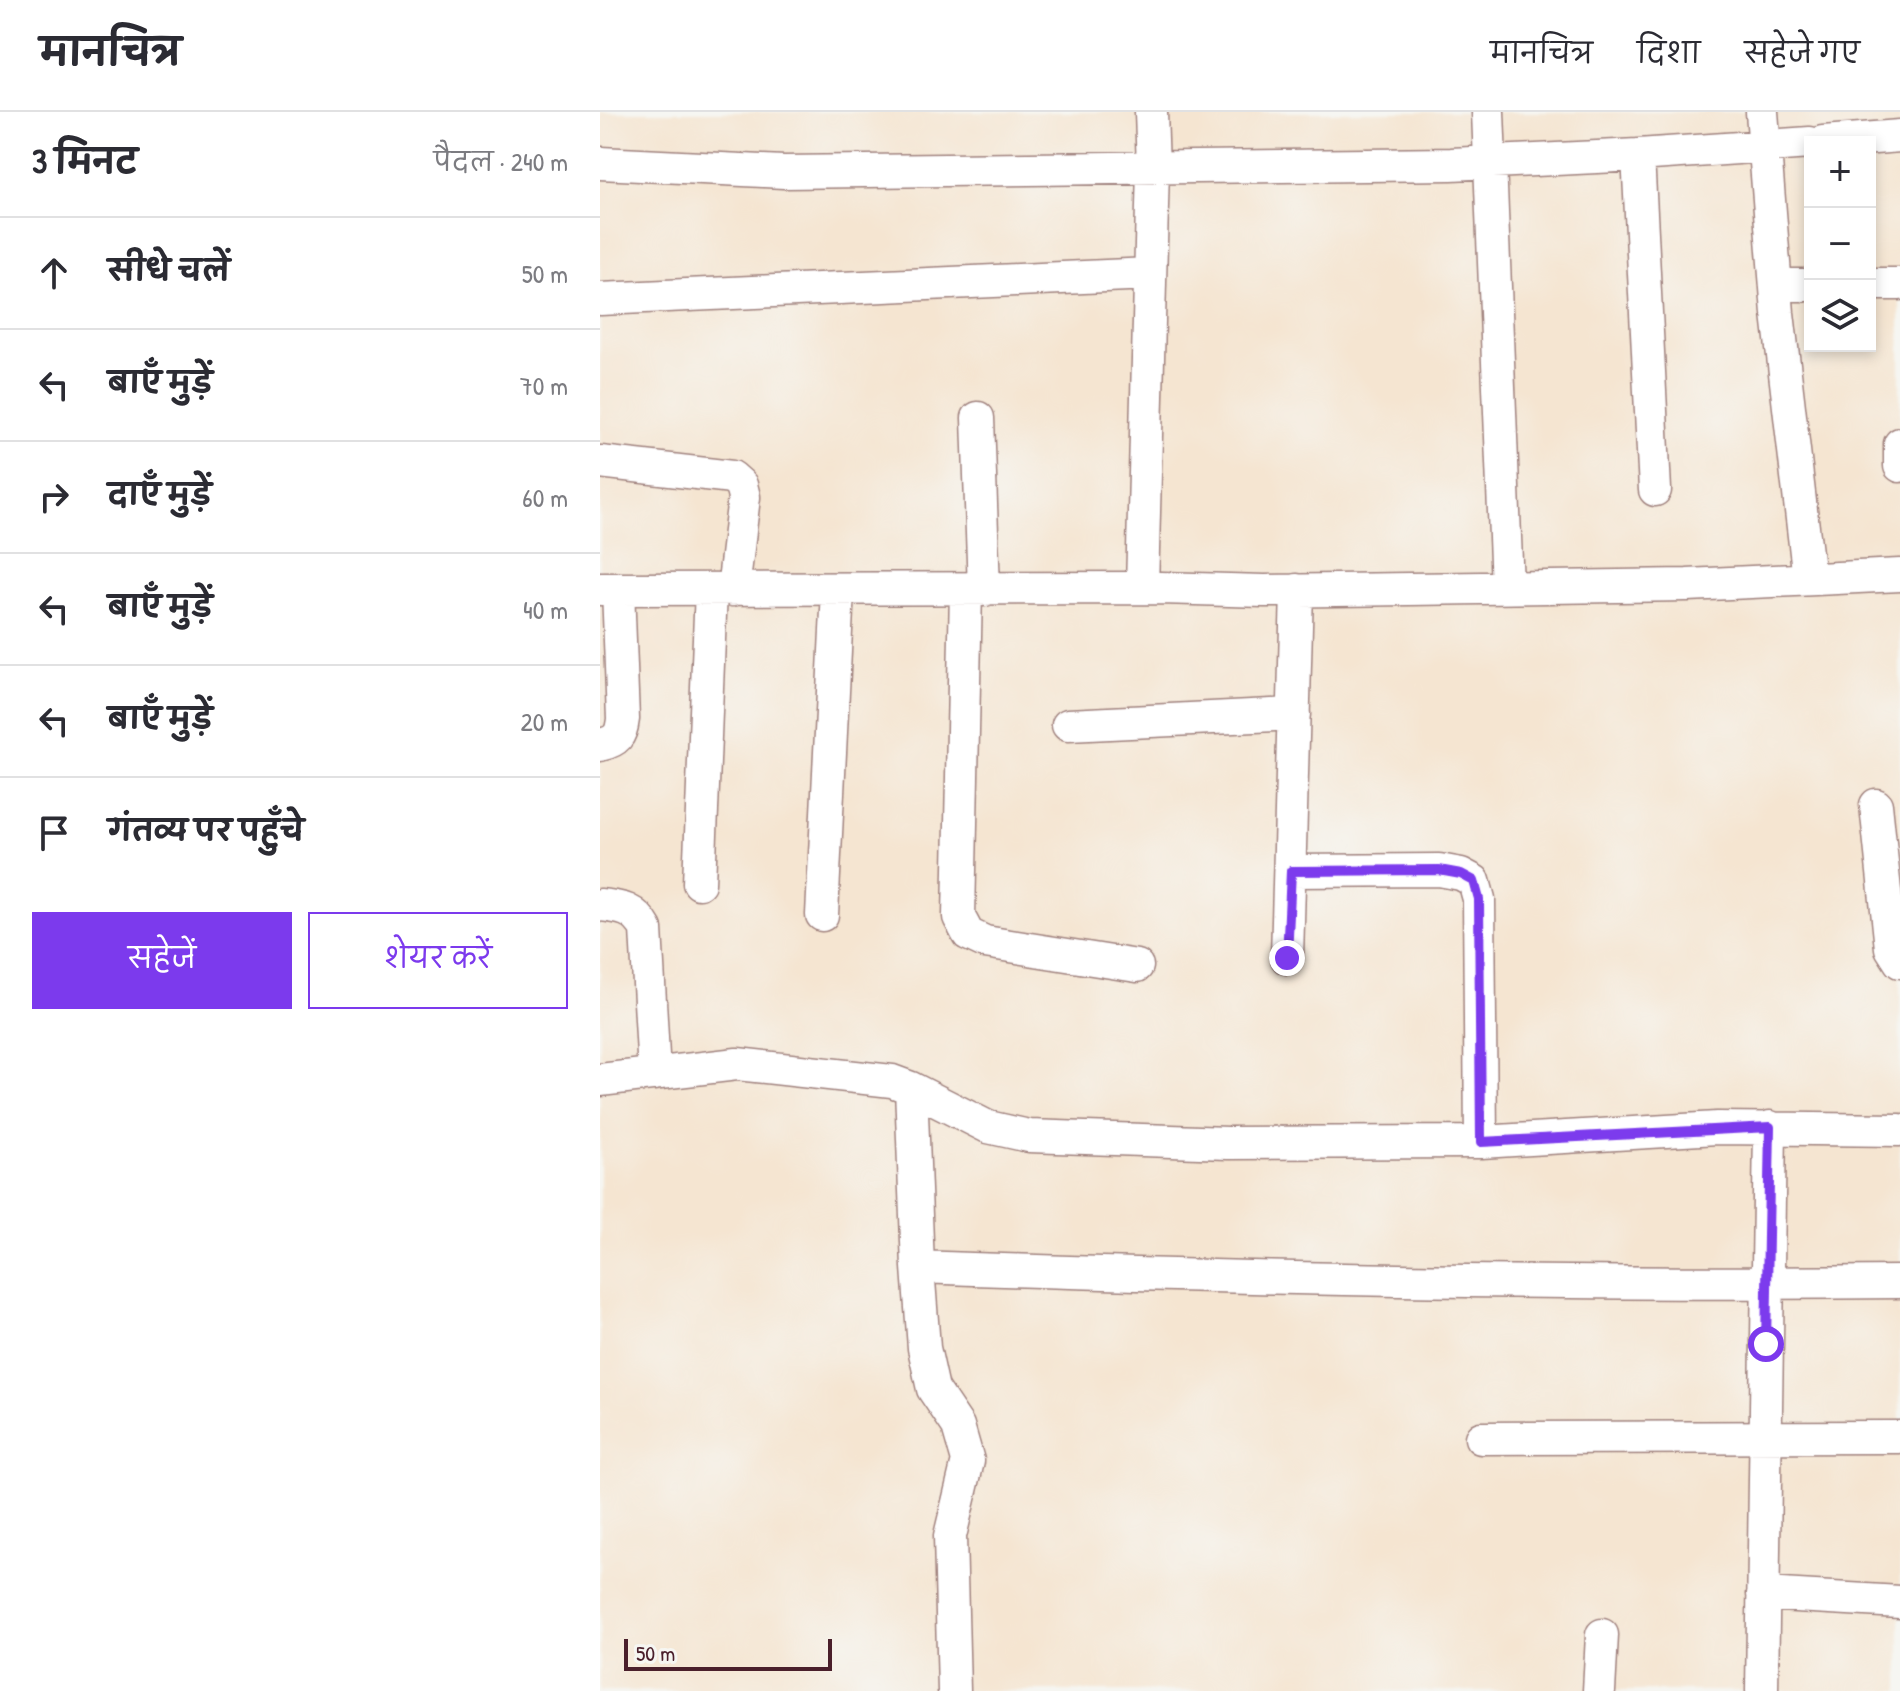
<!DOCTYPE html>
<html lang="hi">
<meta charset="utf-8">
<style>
body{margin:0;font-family:"Patrick Hand","Playpen Sans Deva",sans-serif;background:#f7f7f7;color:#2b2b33}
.controls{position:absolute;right:24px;top:24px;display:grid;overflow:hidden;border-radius:0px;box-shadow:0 4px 12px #0003}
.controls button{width:72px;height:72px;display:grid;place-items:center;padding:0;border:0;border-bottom:2px solid #e1e1e2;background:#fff;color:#2b2b33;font:40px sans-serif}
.scale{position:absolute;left:24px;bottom:20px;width:208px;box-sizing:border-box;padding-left:8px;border:4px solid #4a1f2b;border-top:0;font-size:22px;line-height:28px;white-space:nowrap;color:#4a1f2b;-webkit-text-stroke:6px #f6f6f2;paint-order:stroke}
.stop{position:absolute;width:24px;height:24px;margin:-18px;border:6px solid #7c3aed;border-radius:50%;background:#fff}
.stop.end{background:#7c3aed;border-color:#fff;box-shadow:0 2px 8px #0008}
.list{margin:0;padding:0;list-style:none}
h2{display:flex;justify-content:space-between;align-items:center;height:104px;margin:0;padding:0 32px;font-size:34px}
h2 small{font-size:26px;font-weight:400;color:#7c7c81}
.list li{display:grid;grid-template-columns:52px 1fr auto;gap:24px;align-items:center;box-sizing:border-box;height:112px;padding:0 32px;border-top:2px solid #e1e1e2}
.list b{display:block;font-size:30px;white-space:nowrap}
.list em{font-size:26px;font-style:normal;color:#7c7c81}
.actions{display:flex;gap:16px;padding:24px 32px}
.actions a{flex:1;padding:18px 0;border:2px solid #7c3aed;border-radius:0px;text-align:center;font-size:28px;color:#7c3aed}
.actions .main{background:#7c3aed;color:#fff}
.icon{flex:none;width:44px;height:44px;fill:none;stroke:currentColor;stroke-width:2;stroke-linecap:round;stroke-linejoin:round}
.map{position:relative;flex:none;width:1300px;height:1579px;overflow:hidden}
header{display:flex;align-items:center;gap:48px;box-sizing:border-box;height:112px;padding:0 40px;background:#fff;border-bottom:2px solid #e1e1e2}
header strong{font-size:38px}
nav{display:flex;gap:44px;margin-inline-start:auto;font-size:28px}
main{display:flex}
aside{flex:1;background:#fff}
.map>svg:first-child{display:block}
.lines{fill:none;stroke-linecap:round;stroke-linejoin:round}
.minor-casing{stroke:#a0827e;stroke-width:35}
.minor{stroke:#fff;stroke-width:32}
.route{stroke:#7c3aed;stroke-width:10}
</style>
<header>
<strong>मानचित्र</strong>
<nav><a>मानचित्र</a><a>दिशा</a><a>सहेजे गए</a></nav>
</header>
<main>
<aside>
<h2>3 मिनट<small>पैदल · 240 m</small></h2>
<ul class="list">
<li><svg class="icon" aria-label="ahead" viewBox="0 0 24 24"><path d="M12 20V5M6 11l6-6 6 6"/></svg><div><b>सीधे चलें</b></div><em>50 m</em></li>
<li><svg class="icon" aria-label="left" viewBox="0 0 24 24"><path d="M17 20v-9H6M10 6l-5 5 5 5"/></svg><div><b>बाएँ मुड़ें</b></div><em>70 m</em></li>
<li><svg class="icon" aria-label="right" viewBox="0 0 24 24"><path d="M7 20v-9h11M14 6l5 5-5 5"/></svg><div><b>दाएँ मुड़ें</b></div><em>60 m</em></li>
<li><svg class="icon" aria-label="left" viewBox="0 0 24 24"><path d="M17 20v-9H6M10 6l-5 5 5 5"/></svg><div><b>बाएँ मुड़ें</b></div><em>40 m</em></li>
<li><svg class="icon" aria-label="left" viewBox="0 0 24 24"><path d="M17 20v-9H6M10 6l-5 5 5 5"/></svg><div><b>बाएँ मुड़ें</b></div><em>20 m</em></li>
<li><svg class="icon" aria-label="arrive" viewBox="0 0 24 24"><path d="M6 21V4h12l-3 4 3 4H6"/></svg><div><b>गंतव्य पर पहुँचे</b></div></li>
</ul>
<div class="actions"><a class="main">सहेजें</a><a>शेयर करें</a></div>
</aside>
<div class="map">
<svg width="1300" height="1579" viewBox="0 0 1300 1579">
<rect width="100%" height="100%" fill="#f6f6f2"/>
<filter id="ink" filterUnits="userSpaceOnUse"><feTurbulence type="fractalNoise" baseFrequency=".0125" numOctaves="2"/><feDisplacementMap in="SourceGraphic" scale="16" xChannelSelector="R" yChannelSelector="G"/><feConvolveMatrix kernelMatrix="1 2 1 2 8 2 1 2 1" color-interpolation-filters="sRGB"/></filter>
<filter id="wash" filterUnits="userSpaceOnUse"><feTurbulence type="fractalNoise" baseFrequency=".006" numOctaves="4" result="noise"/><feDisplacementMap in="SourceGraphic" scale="32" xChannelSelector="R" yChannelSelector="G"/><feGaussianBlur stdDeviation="1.8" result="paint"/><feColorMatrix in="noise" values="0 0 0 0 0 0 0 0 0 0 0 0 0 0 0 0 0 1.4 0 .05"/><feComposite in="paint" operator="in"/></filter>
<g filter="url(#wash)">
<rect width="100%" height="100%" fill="#f5e5d1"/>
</g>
<g filter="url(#ink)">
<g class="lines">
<defs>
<path id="minor" d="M888,0L907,475
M1162,0L1178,201L1209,467
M1223,30L1300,24
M1038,43L1055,378
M0,51L184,60L851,52L1038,43L1210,31
M1270,172H1300
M1177,173H1210
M0,187L550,162
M378,306L384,478
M1300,332V354
M0,350L132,365L141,373L144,385L133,478
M542,476L553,56L551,0
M0,477L561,476L664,479L1087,473L1300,463
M366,478L359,805L368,822L385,830L537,854
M468,613L694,602
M0,633C17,629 21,624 23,607L18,477
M1276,693L1291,836L1300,850
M691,759L839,758L861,762L874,769L879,787L881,1030
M99,771L111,478
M0,793C22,795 35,797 46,817L54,962
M222,803L238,478
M687,846L697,478
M0,968L137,952L292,969L311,976L388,1015L429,1024L628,1031L881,1030L1117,1016L1300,1018
M311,976L318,1155L324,1236L333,1277L358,1314L368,1349L350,1424L354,1579
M318,1155C645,1167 972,1173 1300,1170
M881,1326L1300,1325
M1163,1482L1300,1490
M999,1579L1002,1523
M1162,1579L1170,1015"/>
</defs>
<!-- minor casing -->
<use href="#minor" class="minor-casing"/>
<!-- minor -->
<use href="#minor" class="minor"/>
</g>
</g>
<g class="lines" filter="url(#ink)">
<!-- route -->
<path class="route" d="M687,846L691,759L839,758L861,762L874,769L879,787L881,1030L1170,1015L1166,1232"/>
</g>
</svg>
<div class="controls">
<button>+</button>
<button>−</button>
<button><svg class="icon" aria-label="layers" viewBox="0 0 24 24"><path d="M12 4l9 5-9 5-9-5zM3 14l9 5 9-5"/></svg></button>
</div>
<div class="scale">50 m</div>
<div class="stop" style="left:1166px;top:1232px"></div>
<div class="stop end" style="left:687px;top:846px"></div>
</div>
</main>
